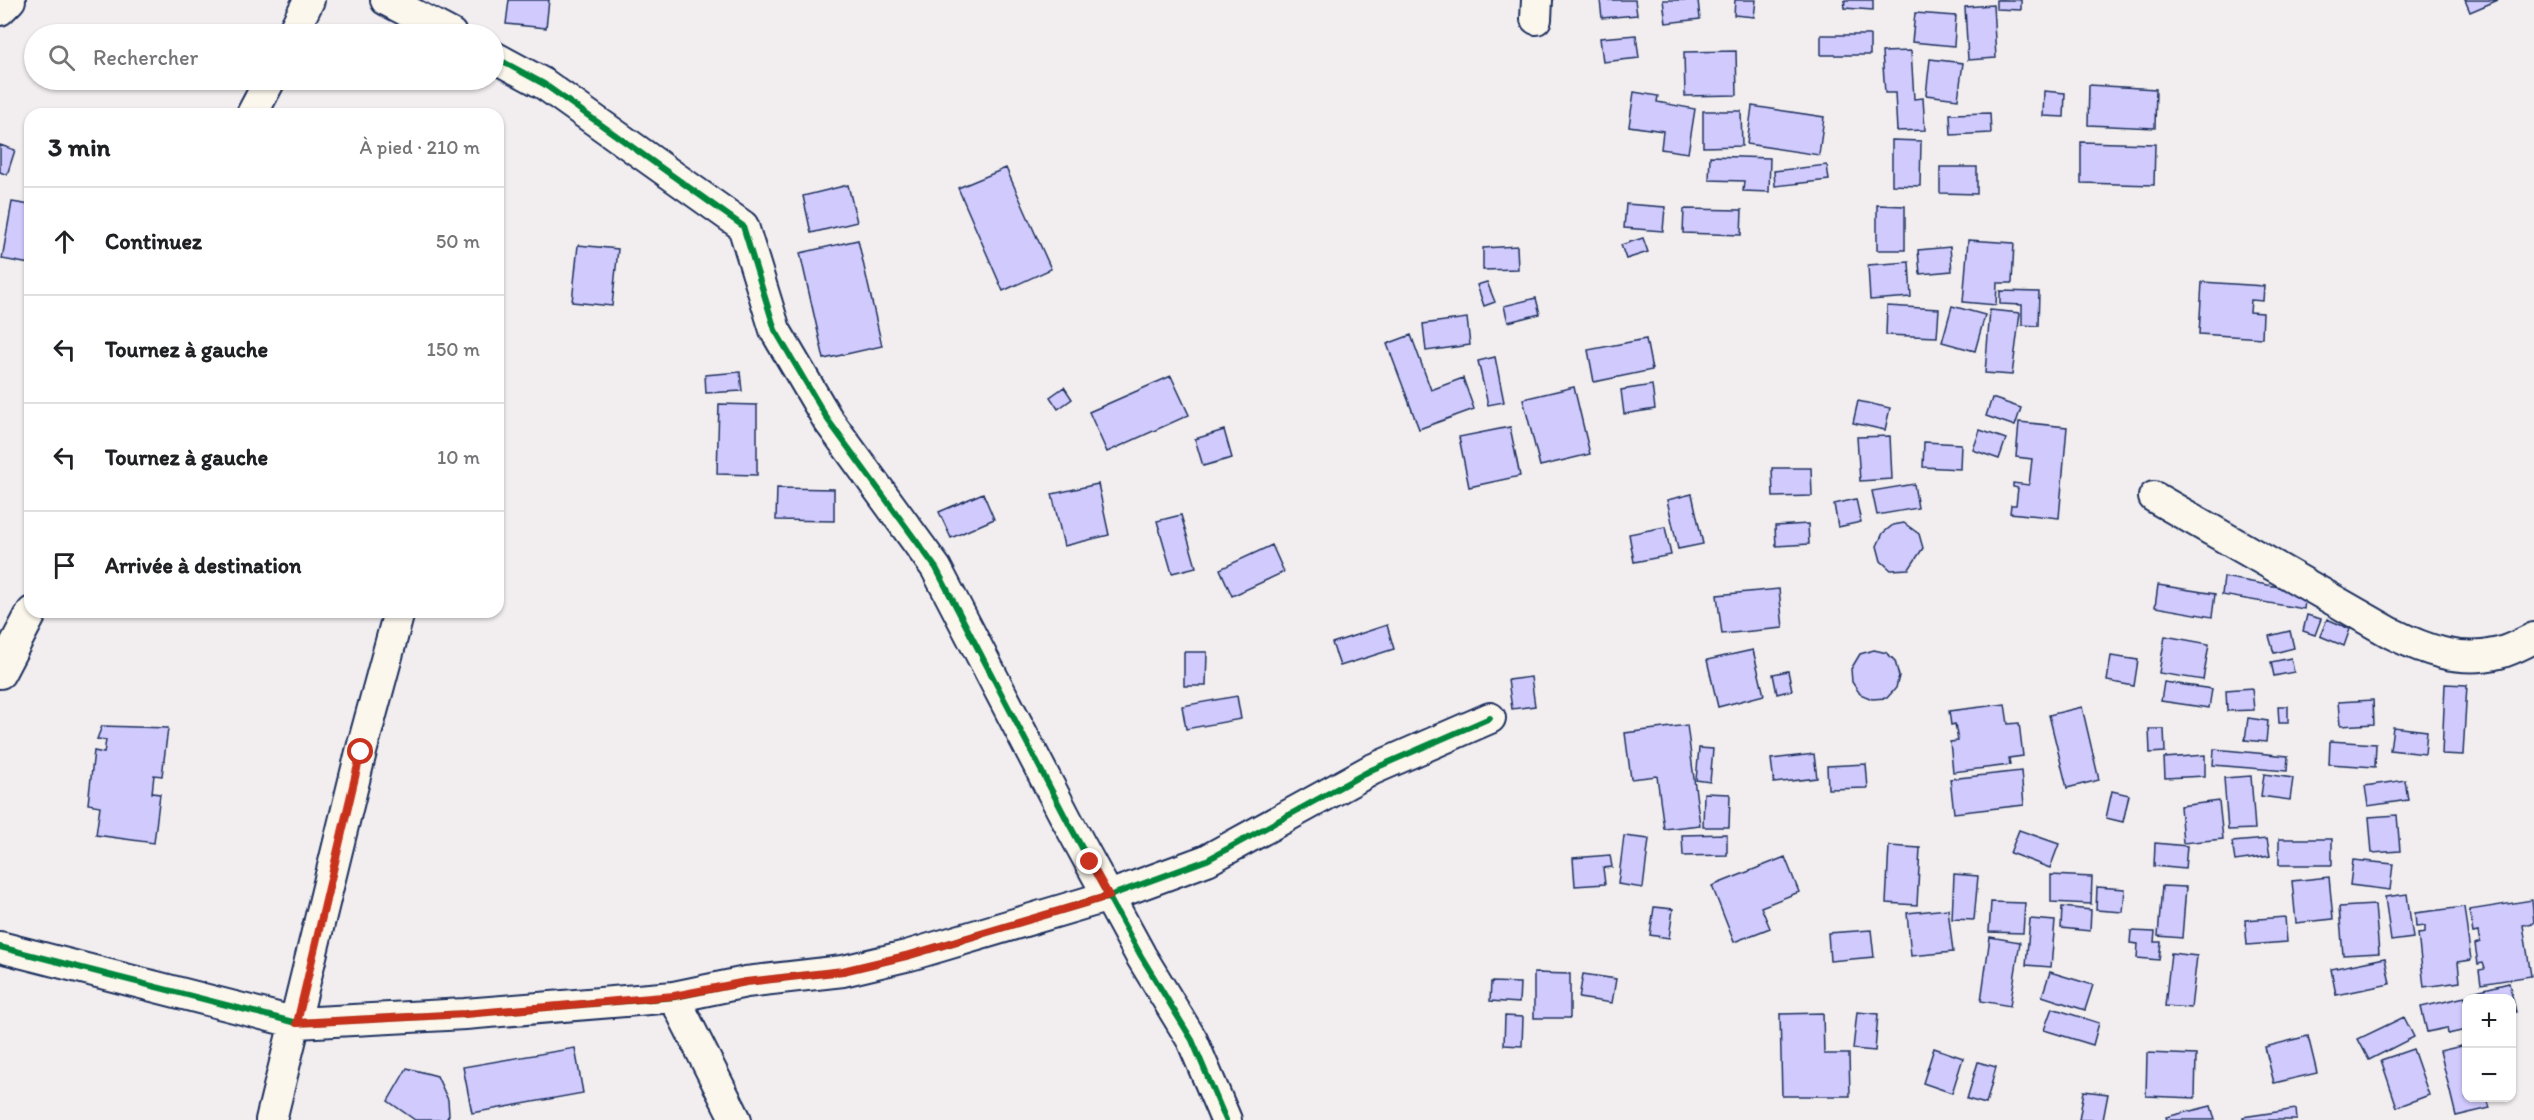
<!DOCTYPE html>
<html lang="fr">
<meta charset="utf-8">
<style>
body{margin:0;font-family:Itim,sans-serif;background:#f2f2f2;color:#202124}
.controls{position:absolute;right:18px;bottom:18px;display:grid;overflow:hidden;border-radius:12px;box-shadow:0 2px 4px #0004}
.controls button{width:54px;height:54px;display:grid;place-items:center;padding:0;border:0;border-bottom:2px solid #e0e0e0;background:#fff;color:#202124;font:30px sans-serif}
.stop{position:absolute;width:18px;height:18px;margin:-14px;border:4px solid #c8321e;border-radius:50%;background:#fff}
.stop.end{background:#c8321e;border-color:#fff;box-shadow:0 2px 6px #0008}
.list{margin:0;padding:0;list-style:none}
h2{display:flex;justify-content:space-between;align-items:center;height:78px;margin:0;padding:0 24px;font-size:26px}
h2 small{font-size:20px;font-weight:400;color:#757577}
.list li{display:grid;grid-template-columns:39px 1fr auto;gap:18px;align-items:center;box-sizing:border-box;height:108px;padding:0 24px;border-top:2px solid #e0e0e0}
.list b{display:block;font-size:22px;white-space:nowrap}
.list em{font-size:20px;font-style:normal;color:#757577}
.icon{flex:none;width:33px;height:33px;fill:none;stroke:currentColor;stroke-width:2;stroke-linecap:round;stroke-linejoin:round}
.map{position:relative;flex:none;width:2534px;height:1120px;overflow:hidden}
.search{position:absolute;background:#fff;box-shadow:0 2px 4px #0004;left:24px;top:24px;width:480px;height:66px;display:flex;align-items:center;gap:15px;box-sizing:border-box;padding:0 21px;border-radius:33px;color:#757577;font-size:22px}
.panel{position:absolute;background:#fff;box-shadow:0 2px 4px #0004;left:24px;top:108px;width:480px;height:510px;border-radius:18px}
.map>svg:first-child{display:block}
.building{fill:#d0cafd;stroke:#1b2f5e;stroke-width:1.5}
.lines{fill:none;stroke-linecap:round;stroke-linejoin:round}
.minor-casing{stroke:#1b2f5e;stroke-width:34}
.minor{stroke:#fbf7ec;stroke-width:30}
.cycleway-casing{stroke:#fbf7ec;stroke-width:10}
.cycleway{stroke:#00873e;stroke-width:6}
.route{stroke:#c8321e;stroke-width:8}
</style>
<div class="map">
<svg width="2534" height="1120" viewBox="0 0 2534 1120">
<rect width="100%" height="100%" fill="#f2eeef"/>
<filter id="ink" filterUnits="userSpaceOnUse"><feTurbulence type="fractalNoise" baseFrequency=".0167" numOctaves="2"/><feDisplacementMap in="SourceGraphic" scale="12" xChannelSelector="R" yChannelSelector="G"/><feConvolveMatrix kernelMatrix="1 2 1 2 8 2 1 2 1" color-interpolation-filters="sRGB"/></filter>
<g filter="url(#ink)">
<!-- building -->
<path class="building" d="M509,0H549L546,28L506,24Z
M1600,0H1635L1637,15L1602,18Z
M1663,0H1698L1700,19L1666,23Z
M1735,0H1756L1754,17L1734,15Z
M1845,0H1873V10L1844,8Z
M1996,0H2021V10L1996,9Z
M2465,0H2498L2470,12Z
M1993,5L1996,58L1968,60L1965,7Z
M1915,13L1956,16L1954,46L1912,42Z
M1636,35L1639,58L1603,62L1600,38Z
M1821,35H1870V55H1821Z
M1736,51L1737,95L1685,96L1684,52Z
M1911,51L1914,99L1923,98L1925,130L1897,131L1895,93H1885L1882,52Z
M1930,59L1963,63L1958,99L1926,95Z
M2089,85L2156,89L2155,128L2088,125Z
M2044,91L2065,93L2064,117L2043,116Z
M1634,92L1658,96L1657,102L1695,109L1688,153L1661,149L1663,131L1629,126Z
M1752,106L1824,117L1819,155L1747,144Z
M1703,111H1741L1742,146L1703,147Z
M1990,113L1991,133L1951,135L1950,114Z
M1892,140L1921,141L1920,186L1892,185Z
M2081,142L2155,144L2154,185L2081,183Z
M0,145L15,150L7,175L0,172Z
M1710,156L1770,158L1769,192L1743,191L1744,181L1709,180Z
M1827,165L1829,180L1775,186L1774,171Z
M1940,167H1977V194L1940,193Z
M1006,168L1051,269L1003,291L958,188Z
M848,185L857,222L811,233L803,196Z
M12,202L30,205V264L2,259Z
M1626,204L1665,207L1663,231L1624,228Z
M1877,205L1905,206V250H1877Z
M1684,209L1742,210L1741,235L1683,233Z
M1643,238L1648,252L1626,259L1621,245Z
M858,240L882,346L824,359L800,253Z
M1968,240L2014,243L2012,283H1997L1996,305L1963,302Z
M578,245L618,249L612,306L572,302Z
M1517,246L1518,269L1483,270V248Z
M1950,247L1952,271L1920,274L1918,250Z
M1909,262L1911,297L1870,300L1868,265Z
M1487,282L1495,302L1484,306L1477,285Z
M2202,282L2264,286L2263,301L2251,300L2250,312L2263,313L2262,338L2199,334Z
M2000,291L2039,292L2038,326L2022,325V305L2000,304Z
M1536,298L1540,314L1508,322L1504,306Z
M1887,306L1939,309L1937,337L1886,335Z
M1952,306L1985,315L1975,351L1942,342Z
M1990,310L2020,313L2012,375L1985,373Z
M1467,318L1470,345L1426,351L1423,324Z
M1411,335L1431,390L1463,378L1474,409L1419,429L1387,344Z
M1646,339L1652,370L1594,382L1588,350Z
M1495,357L1504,402L1488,405L1478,361Z
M740,372L742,391L706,393L705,375Z
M1171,376L1189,415L1107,452L1089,412Z
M1652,385L1655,409L1624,414L1621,390Z
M1064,387L1072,399L1058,409L1050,397Z
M1574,387L1590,454L1540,466L1523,399Z
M1992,398L2021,408L2015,426L1986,416Z
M1858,401L1890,408L1885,430L1853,423Z
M719,404L757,405V475L717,474Z
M2019,422L2067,427L2059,518L2010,513L2011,505H2016L2018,488L2013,487V483L2029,485L2032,459L2016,457Z
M1510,427L1520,476L1469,487L1459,437Z
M1224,430L1232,458L1203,466L1195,439Z
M1980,430L2006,439L1999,459L1973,450Z
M1890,436L1892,479L1860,481L1857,437Z
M1924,442L1961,444L1960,469L1923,467Z
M1772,468H1811L1812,496L1773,497Z
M1098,484L1109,535L1064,546L1052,494Z
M1914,484L1918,508L1877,515L1872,491Z
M777,488L834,489V521L776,520Z
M983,493L994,519L951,538L939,512Z
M1692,494L1703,544L1678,549L1667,500Z
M1856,499L1861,522L1838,527L1834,504Z
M1181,515L1196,567L1172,573L1157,521Z
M1904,523L1919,534L1923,548L1909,569L1891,570L1881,561L1877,546L1883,533L1893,525Z
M1808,524L1809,544L1776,546L1775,526Z
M1665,527L1671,555L1634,562L1629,534Z
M1272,545L1284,572L1232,596L1220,569Z
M2224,577L2306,592L2304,609L2222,595Z
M2158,585L2215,594L2212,617L2155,607Z
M1779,589L1783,628L1722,634L1717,595Z
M2307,615L2321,619L2315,635L2303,631Z
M2327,619L2350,629L2344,646L2320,636Z
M1387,625L1394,649L1340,666L1332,643Z
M2290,631L2294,648L2274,653L2269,636Z
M2165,636L2209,644L2203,680L2159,673Z
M1753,650L1764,695L1718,707L1707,660Z
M1874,650L1887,653L1895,661L1899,676L1896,688L1887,698L1872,699L1860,694L1852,682L1851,669L1860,654Z
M1184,652H1207L1206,686H1184Z
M2111,656L2138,660L2134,686L2107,681Z
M2291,658L2294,672L2274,676L2271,662Z
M1788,671L1792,690L1777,694L1773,674Z
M1531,677L1535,706L1512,709L1508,680Z
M2164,682L2212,689L2209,708L2161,701Z
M2445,684L2467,685L2463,755L2442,754Z
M2252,688L2254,710L2227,711L2226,690Z
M1237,696L1241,719L1186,729L1182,706Z
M2373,700L2374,724L2340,726L2338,702Z
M2005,704L2008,724L2019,723L2023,756L2009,758L2010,765L1953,772L1950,742L1958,741L1955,724L1951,725L1949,711Z
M2278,706H2288V723H2279Z
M2082,707L2099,780L2067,788L2049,715Z
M2248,718L2268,721L2266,742L2245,740Z
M1687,725L1700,825L1664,829L1657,776L1631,779L1625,733Z
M102,726L168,728L162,776L154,775L152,793L160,794L154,843L96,835L100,806L88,804L94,751L104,753L106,740L97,739Z
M2393,727L2427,731L2425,754L2390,750Z
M2149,729H2164L2165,752L2150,753Z
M2330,741L2376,744L2375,767L2329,764Z
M1699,748L1713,749L1710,782L1696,780Z
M2214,749L2288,756L2287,771L2213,765Z
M1814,754L1817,778L1774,783L1771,759Z
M2205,755V776L2165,778L2164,758Z
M1866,764L1868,788L1828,789L1827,766Z
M2021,771L2024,805L1954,813L1950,779Z
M2264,774L2293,778L2290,800L2261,796Z
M2251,776L2255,829L2228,830L2224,778Z
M2405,780L2408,800L2368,806L2365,786Z
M2112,791L2129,795L2123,822L2106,818Z
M1704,793L1730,794L1729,827H1703Z
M2219,801L2223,839L2183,843L2180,806Z
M2397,815L2400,851L2372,853L2369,817Z
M2019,830L2059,844L2050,868L2010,853Z
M1727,834V855L1683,856L1682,835Z
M1624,836L1649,839L1643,888L1618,884Z
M2267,839L2270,856L2235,861L2232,842Z
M2279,839H2332V865H2279Z
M2155,843L2187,846L2185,869L2154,866Z
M1889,846L1920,848L1917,905L1886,903Z
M1610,855L1612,867L1603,868L1605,884L1575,886L1573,858Z
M1785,857L1799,892L1761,907L1770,928L1734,942L1712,886Z
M2353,860L2393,864L2390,890L2350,885Z
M1954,874L1978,876L1974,920L1952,919Z
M2051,875L2092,877L2091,904L2051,902Z
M2329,877L2333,919L2296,923L2292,881Z
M2162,886L2186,887L2182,938L2158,936Z
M2097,887L2125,889L2123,912L2096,910Z
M2407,894L2413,938L2391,941L2385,897Z
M2532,900L2534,923L2523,925L2531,976L2481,984L2479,970L2485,969L2483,963L2478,964L2475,944L2480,942L2478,932L2473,933L2469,910Z
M1991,902L2025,903L2023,933L1989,932Z
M2375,905L2379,953L2343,955L2339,907Z
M1654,907L1673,909L1669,938L1650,935Z
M2062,907L2091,910L2090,931L2061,928Z
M2464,907L2471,960L2458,962L2460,982L2424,987L2418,934L2425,933V926L2416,927L2415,913Z
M1948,909L1953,952L1911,956L1907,913Z
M2285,917L2287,942L2247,945L2245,920Z
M2030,919L2055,921L2051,967L2026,965Z
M1871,930L1874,957L1830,961L1828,933Z
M2131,931L2155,932L2154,942H2161L2159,960L2137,958L2138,944L2130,943Z
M1990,937L2020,942L2010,1006L1981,1001Z
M2171,953L2197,956L2191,1008L2165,1006Z
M2385,958L2390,984L2336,995L2331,969Z
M2050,972L2093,985L2085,1010L2042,996Z
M1534,973L1570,974V1018H1534Z
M1583,974L1616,979L1612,1003L1579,998Z
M1491,982L1520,983L1519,1003L1490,1001Z
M2509,983L2516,1012L2512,1013V998H2474L2472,992Z
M2465,997L2466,1030L2448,1034L2447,1028L2427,1032L2421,1007Z
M2052,1008L2099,1023L2093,1045L2044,1030Z
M1857,1012L1878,1014L1875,1051L1853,1049Z
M1823,1013L1824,1054H1849L1850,1096H1782L1780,1014Z
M1505,1016L1523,1017L1522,1046L1504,1045Z
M2404,1017L2414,1037L2369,1060L2358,1039Z
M2308,1036L2317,1073L2274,1083L2265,1047Z
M2466,1045V1098H2487L2490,1108L2456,1116L2440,1051Z
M575,1048L583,1093L472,1113L463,1067Z
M1934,1048L1963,1058L1952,1093L1923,1083Z
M2413,1049L2429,1095L2397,1107L2381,1060Z
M2147,1053L2196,1055L2195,1098L2146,1096Z
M1978,1062L1996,1067L1986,1104L1967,1099Z
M407,1068L437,1076L448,1100L449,1115L446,1120H415L388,1101Z
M2084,1091L2108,1094L2103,1120H2079Z
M2211,1106L2215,1120H2167L2166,1117Z
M2296,1109L2297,1120H2243V1117Z"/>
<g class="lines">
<defs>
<path id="minor" d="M386,0L451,34
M0,10L10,0
M1536,19L1537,0
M292,34L309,0
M494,57L544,84L743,226L775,330L828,420L936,568L1068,822L1141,956L1192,1040L1226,1120
M252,114L270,80
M2154,497L2391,633C2425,650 2460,663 2499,653C2511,650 2523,643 2534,638
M0,673L32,612
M0,947L297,1023L465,1014L674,997L746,982L843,971L910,955L1109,896L1207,860L1371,770L1490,718
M674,997L736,1120
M271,1120L361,752L399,612"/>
</defs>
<!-- minor casing -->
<use href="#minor" class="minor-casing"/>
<!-- minor -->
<use href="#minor" class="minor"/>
<defs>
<path id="cycleway" d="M494,57L544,84L743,226L775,330L828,420L936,568L1068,822L1141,956L1192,1040L1226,1120
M0,947L297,1023L465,1014L674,997L746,982L843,971L910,955L1109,896L1207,860L1371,770L1490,718"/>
</defs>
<!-- cycleway casing -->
<use href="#cycleway" class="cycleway-casing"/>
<!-- cycleway -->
<use href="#cycleway" class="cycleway"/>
</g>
</g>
<g class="lines" filter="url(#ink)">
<!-- route -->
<path class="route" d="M361,752L297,1023L465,1014L674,996L746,982L843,971L910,955L1109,896L1090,862"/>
</g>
</svg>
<div class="controls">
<button>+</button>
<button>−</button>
</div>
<div class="stop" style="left:361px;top:752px"></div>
<div class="stop end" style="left:1090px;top:862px"></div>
<div class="search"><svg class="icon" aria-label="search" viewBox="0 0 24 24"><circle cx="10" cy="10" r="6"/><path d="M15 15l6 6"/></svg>Rechercher</div>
<section class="panel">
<h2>3 min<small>À pied · 210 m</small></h2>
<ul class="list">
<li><svg class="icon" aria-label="ahead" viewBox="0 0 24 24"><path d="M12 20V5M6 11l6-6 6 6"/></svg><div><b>Continuez</b></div><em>50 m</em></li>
<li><svg class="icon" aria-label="left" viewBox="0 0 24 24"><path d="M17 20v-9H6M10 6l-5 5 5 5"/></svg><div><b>Tournez à gauche</b></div><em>150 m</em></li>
<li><svg class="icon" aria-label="left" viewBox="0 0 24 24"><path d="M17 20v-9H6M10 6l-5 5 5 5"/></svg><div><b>Tournez à gauche</b></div><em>10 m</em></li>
<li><svg class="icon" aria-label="arrive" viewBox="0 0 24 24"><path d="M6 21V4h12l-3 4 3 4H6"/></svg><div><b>Arrivée à destination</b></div></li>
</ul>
</section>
</div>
